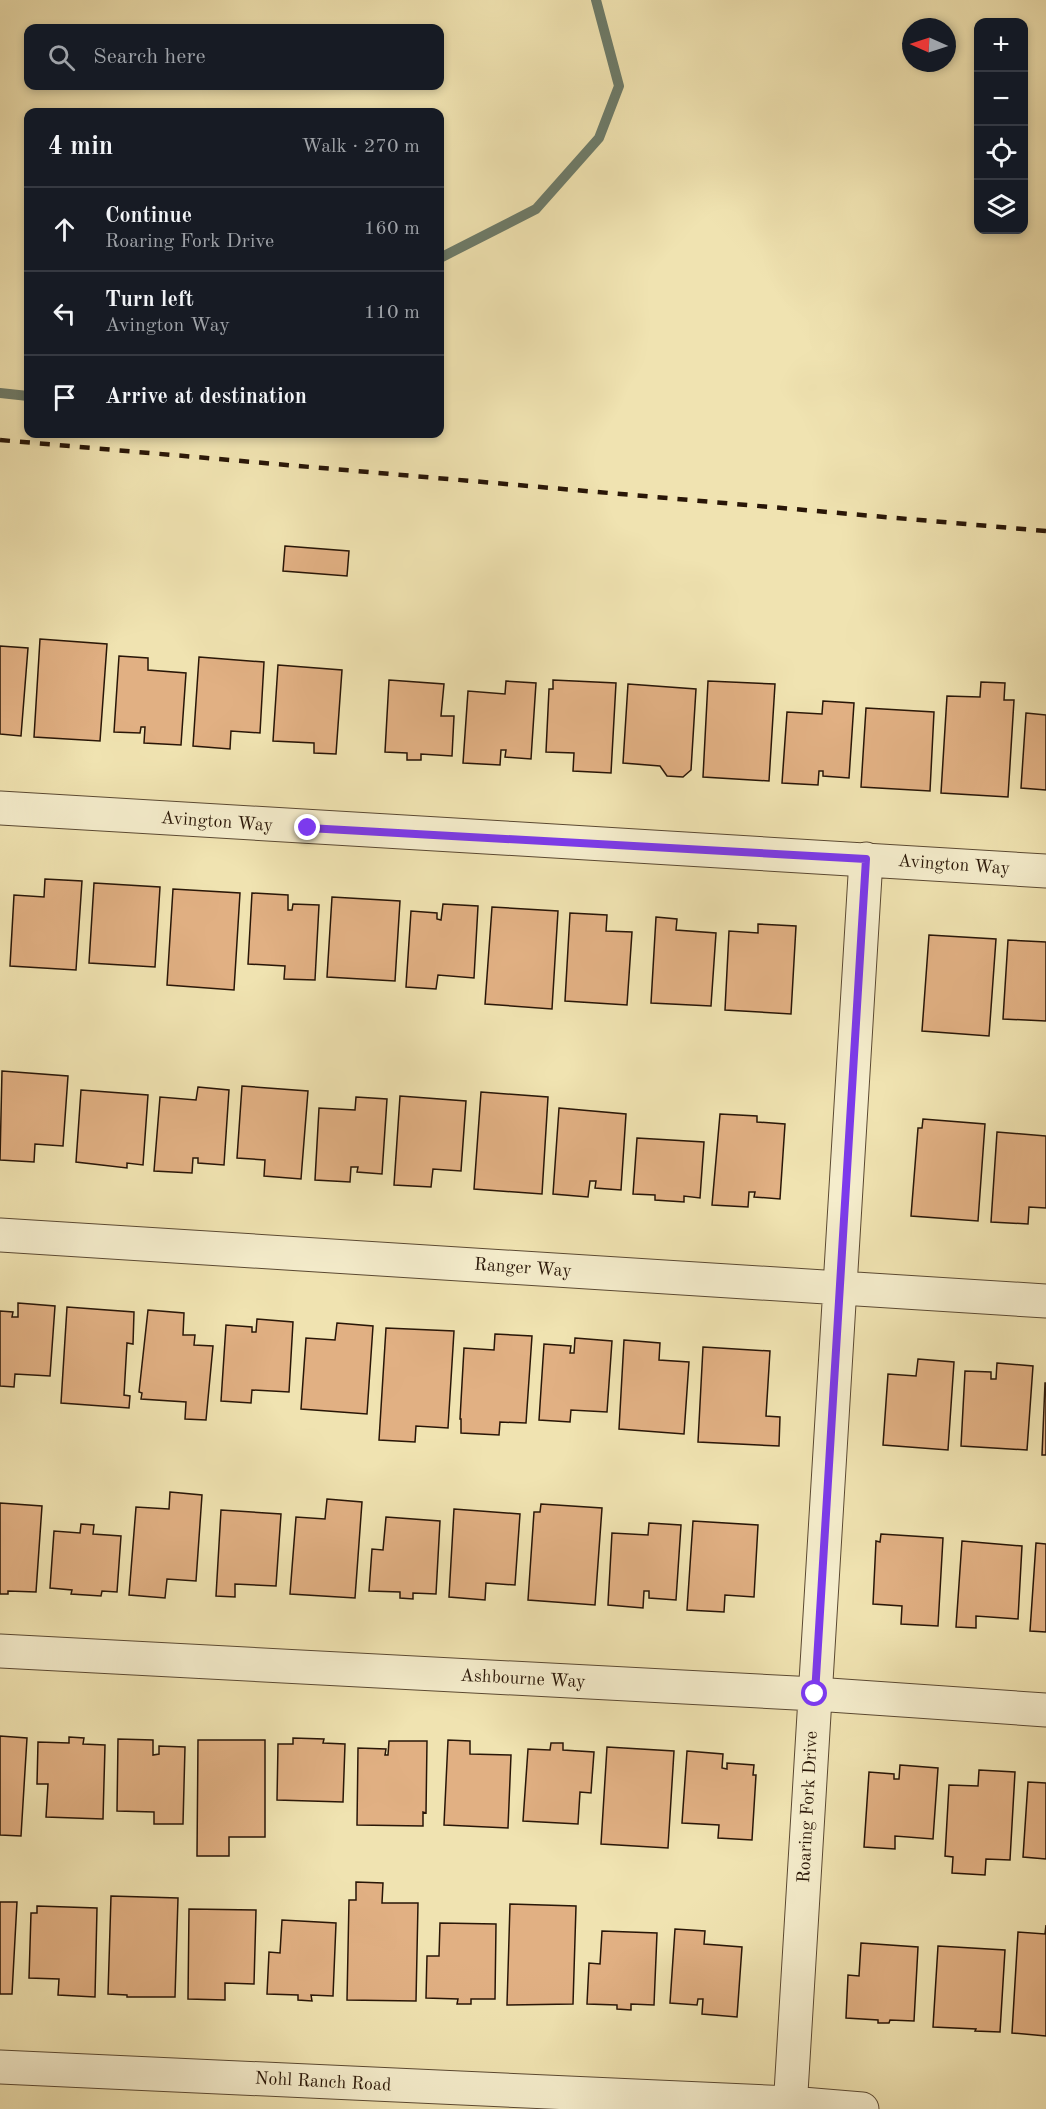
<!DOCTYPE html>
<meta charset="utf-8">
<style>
body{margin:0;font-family:"Old Standard TT",serif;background:#20242c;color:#f1f3f6}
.controls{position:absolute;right:18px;top:18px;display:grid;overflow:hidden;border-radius:12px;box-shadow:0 3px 9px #0003}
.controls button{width:54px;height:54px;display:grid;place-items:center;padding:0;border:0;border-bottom:2px solid #363941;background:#171b24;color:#f1f3f6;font:30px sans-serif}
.compass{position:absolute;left:902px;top:18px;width:54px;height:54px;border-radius:50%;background:#171b24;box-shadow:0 3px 9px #0003;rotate:273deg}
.stop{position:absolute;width:18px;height:18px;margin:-14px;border:4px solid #7c3aed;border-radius:50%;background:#fff}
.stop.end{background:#7c3aed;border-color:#fff;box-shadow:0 2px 6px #0008}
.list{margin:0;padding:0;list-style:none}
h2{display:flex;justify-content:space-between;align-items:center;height:78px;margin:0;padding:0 24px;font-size:26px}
h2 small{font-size:20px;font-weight:400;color:#9ea1a6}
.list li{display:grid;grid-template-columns:39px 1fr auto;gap:18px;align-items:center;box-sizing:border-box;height:84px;padding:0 24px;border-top:2px solid #363941}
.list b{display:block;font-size:22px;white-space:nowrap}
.list p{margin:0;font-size:20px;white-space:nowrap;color:#9ea1a6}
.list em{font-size:20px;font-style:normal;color:#9ea1a6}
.icon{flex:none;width:33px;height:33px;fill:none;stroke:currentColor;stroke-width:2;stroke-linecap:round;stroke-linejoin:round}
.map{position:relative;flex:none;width:1046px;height:2109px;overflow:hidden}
.search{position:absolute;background:#171b24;box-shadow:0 3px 9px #0003;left:24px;top:24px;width:420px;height:66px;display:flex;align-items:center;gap:15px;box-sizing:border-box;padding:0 21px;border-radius:12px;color:#9ea1a6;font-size:22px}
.panel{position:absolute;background:#171b24;box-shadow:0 3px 9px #0003;left:24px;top:108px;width:420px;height:330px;border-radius:12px}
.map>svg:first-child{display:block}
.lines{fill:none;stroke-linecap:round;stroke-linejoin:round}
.stream{stroke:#6d7b69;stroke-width:10}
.building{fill:#e1b083;stroke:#291607;stroke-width:1.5}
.minor-casing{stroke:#5b4932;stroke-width:35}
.minor{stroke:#f5edcc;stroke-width:33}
.rail{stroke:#291607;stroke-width:4.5;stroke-dasharray:10 10;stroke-linecap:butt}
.route{stroke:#7c3aed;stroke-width:8}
.labels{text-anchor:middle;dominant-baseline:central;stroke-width:4.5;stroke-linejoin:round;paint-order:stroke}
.street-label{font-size:18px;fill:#291607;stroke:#f5edcc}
</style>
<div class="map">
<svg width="1046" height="2109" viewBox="0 0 1046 2109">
<rect width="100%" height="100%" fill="#f0e3b1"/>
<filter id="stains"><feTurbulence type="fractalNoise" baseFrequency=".00333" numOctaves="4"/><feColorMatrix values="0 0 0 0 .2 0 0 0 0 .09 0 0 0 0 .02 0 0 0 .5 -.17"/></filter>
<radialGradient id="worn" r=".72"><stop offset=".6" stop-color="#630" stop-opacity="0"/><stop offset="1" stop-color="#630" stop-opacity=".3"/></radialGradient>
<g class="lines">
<!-- stream -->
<path class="stream" d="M440,258L536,209L599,138L619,86L596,0
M0,393L28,396"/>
</g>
<!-- building -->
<path class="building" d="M285,546L349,551L347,576L283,571Z
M40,639L107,644L100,741L34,737Z
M0,646L28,648L21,736L0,734Z
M119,656L148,658V670L186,673L181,745L144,743L145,727H141L140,733L114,732Z
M199,657L264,662L260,733L231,731L230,749L193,746Z
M278,665L342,670L336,754L314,753V743L273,741Z
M389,680L444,684L441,716H454L452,756L421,754V760H407V753L385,752Z
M553,680L616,683L611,773L573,771L574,753L546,752L549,689H553Z
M506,681L536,683L531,759L505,757L506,750H501L500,765L463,763L468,691L505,694Z
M708,681L775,684L769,781L703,777Z
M981,682L1005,683L1004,700H1014L1008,797L941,793L947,696L980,697Z
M628,684L696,689L691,770L683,777L667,776L660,766L623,763Z
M823,701L854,703L849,778L823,776V771H819L818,785L782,783L787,712L822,714Z
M866,708L934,712L930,791L861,787Z
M1026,713L1046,715V790L1021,788Z
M45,879L82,881L76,970L10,966L14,895L44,897Z
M94,883L160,887L155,967L89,963Z
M173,889L240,893L234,990L167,985Z
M252,893L288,895V910H292L293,904L319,905L315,980L284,979L285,966L248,964Z
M332,897L400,901L395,981L327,977Z
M443,904L478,906L474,978L438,975L436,989L406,987L411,911L437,913V919L441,920Z
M492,907L558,911L552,1009L485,1004Z
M570,913L607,915L606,931L632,932L627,1005L565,1001Z
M656,917L677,919L676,930L716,933L711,1006L651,1003Z
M758,924L796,926L791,1014L725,1010L729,931L758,933Z
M929,935L996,939L989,1036L922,1031Z
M1008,940L1046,942V1021L1003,1019Z
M2,1071L68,1076L63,1146L35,1144L34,1162L0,1160Z
M242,1086L308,1091L301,1179L264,1176L265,1160L237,1158Z
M198,1087L229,1090L224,1165L198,1163V1158H193L192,1173L154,1171L160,1097L196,1100Z
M81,1090L148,1095L143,1165L127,1163V1168L76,1162Z
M481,1092L548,1097L542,1194L474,1189Z
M400,1096L466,1101L461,1171L433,1169L431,1187L394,1185Z
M356,1097L387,1099L382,1174L357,1172L358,1167H351L350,1182L315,1180L319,1108L355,1110Z
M559,1108L626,1114L621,1190L595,1188L596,1181H590L588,1197L553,1194Z
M720,1114L757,1116V1122L785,1124L780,1199L754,1197L755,1192H749L748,1207L712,1205Z
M923,1119L985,1124L978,1221L911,1216L918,1128H922Z
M997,1132L1046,1136V1208L1029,1207L1028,1224L991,1222Z
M637,1138L704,1142L700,1198L684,1196V1202L655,1200V1195L633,1194Z
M18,1303L55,1306L50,1376L15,1374L14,1387L0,1386V1311L13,1312L12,1317H18Z
M67,1307L134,1312L133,1344L127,1343L124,1395L130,1396L129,1408L61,1403Z
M148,1310L184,1313L183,1335H195L194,1345L213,1346L206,1420L185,1419L186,1402L141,1399L142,1393L139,1392Z
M257,1319L293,1322L289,1392L252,1390L251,1403L221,1401L226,1325L252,1327V1332H256Z
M337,1323L373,1326L367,1414L301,1409L306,1338L335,1340Z
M386,1328L454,1331L448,1428L416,1426L415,1442L379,1440Z
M495,1334L532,1336L526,1423L500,1422L499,1435L461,1433V1419H460L464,1348L494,1350Z
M575,1338L612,1341L607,1412L571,1410L570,1422L539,1420L544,1344L571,1346L570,1353H574Z
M624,1340L660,1343L659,1360L689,1362L684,1434L619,1429Z
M703,1347L770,1351L766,1416L780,1417L779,1446L698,1442Z
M918,1359L954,1362L948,1450L883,1445L888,1374L916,1376Z
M997,1363L1033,1366L1027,1450L961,1446L965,1371L991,1372V1379H996Z
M1045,1383H1046V1455H1042Z
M170,1492L202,1495L196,1581L167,1579L165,1598L129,1595L136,1507L169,1509Z
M327,1499L362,1502L355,1598L290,1594L296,1517L325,1519Z
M0,1503L42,1506L36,1592L8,1591V1594H0Z
M541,1504L602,1508L595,1605L528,1600L534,1512H540Z
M454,1509L520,1514L515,1585L486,1583L485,1600L449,1597Z
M221,1510L281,1514L276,1586L235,1584V1597L216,1596Z
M386,1517L440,1521L436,1594L413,1593V1599L400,1598V1592L369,1591L372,1549L383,1550Z
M693,1521L758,1525L754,1597L725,1595L724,1612L687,1610Z
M649,1523L681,1525L676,1600L649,1598V1591H644L643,1608L608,1605L612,1533L648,1535Z
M81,1524L94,1525L93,1534L121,1536L117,1592L102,1591L101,1596L71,1594L72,1590L50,1588L54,1531L80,1533Z
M881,1534L943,1538L938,1626L901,1624L902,1606L873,1604L876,1541L880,1542Z
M962,1541L1022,1546L1018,1619L976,1616V1628L956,1627Z
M1036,1543L1046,1544V1632L1030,1631Z
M0,1736L27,1738L21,1836L0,1835Z
M69,1737L84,1738L83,1744L105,1745L103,1819L46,1817L48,1784H37L38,1742L69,1743Z
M293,1738L324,1739L323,1743L345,1744L343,1802L277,1800L278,1744H293Z
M118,1739L153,1740V1755L159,1754V1746L185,1747L183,1824H154V1812L117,1811Z
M198,1740H265V1837H229V1856H197Z
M448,1740L470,1741V1754L511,1755L508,1828L444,1825Z
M389,1741H427L426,1813L423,1812V1826L357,1825L358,1748L386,1749L385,1755H388Z
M551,1743H563V1750L594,1752L591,1793L580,1792L578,1824L523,1821L528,1749L550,1750Z
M607,1747L674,1751L668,1848L601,1844Z
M687,1751L723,1754L722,1768L727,1769V1763L754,1765L753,1775H756L752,1840L718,1838L719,1825L682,1823Z
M900,1765L938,1768L933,1839L895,1836V1849L864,1847L869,1772L894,1774V1779H899Z
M979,1770L1015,1772L1010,1860L986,1859L985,1875L952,1873L953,1857L945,1856L949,1785L978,1786Z
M1028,1782L1046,1783V1859L1023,1857Z
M356,1882L383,1883L382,1903H418L416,2001L347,2000L349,1900H356Z
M111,1896L178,1898L175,1997H127V1995L108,1994Z
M0,1902H17L12,1994H0Z
M510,1904L576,1906L573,2004L507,2005Z
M37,1906L97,1908L95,1997L58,1995L59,1979L29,1978L31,1913H37Z
M189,1909L256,1910L254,1984L225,1983V2000L188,1999Z
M282,1920L336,1923L333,1996L311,1995L312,2001L298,2000V1995L267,1994L269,1952L280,1953Z
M440,1923L496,1924L495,1999H471V2004H457L458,1999L426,1998L427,1956H439Z
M1046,1925V2036L1012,2033L1018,1932L1045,1934Z
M675,1929L705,1931L704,1944L742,1947L737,2017L702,2014L703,1999H698L697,2005L670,2003Z
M602,1931L657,1933L654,2005L631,2004V2010L617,2009V2005L587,2004L589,1963L600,1964Z
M861,1943L918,1947L914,2021L890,2020L889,2023H878V2020L846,2018L848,1975L859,1976Z
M938,1946L1005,1950L1000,2032L975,2031L976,2029L933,2027Z"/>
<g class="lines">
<defs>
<path id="minor" d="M0,808C349,831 697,847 1046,871
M0,1235L1046,1301
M0,1651L815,1694L1046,1710
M0,2067L790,2103L862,2109
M790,2109L866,859"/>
</defs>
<!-- minor casing -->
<use href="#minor" class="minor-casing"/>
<!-- minor -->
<use href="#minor" class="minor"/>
<!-- rail -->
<path class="rail" d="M0,440L1046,531"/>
</g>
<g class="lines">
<!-- route -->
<path class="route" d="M308,828L866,859L815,1694"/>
</g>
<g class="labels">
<!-- street labels -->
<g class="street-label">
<text transform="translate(217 822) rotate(4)">Avington Way</text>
<text transform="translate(954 865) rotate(4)">Avington Way</text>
<text transform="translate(523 1268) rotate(4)">Ranger Way</text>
<text transform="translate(523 1679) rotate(3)">Ashbourne Way</text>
<text transform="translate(808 1807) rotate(-87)">Roaring Fork Drive</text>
<text transform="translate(323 2082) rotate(3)">Nohl Ranch Road</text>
</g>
</g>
<rect width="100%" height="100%" filter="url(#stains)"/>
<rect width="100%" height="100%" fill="url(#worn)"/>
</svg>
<div class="controls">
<button>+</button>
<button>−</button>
<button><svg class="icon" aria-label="locate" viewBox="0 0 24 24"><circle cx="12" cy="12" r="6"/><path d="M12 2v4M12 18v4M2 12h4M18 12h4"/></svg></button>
<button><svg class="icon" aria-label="layers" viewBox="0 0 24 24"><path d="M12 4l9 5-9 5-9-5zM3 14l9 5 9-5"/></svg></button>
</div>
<svg class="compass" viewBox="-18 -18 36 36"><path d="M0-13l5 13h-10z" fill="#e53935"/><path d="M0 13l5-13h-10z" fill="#9ea1a6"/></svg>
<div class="stop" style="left:815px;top:1694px"></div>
<div class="stop end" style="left:308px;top:828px"></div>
<div class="search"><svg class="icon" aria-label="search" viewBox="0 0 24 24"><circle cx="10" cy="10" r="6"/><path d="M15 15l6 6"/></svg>Search here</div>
<section class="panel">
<h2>4 min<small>Walk · 270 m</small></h2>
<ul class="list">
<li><svg class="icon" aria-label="ahead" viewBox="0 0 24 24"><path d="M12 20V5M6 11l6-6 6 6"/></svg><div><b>Continue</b><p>Roaring Fork Drive</p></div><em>160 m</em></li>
<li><svg class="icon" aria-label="left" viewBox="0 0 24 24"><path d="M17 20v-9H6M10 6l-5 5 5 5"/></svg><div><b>Turn left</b><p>Avington Way</p></div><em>110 m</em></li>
<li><svg class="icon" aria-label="arrive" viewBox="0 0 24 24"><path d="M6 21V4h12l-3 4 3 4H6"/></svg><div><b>Arrive at destination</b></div></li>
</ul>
</section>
</div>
